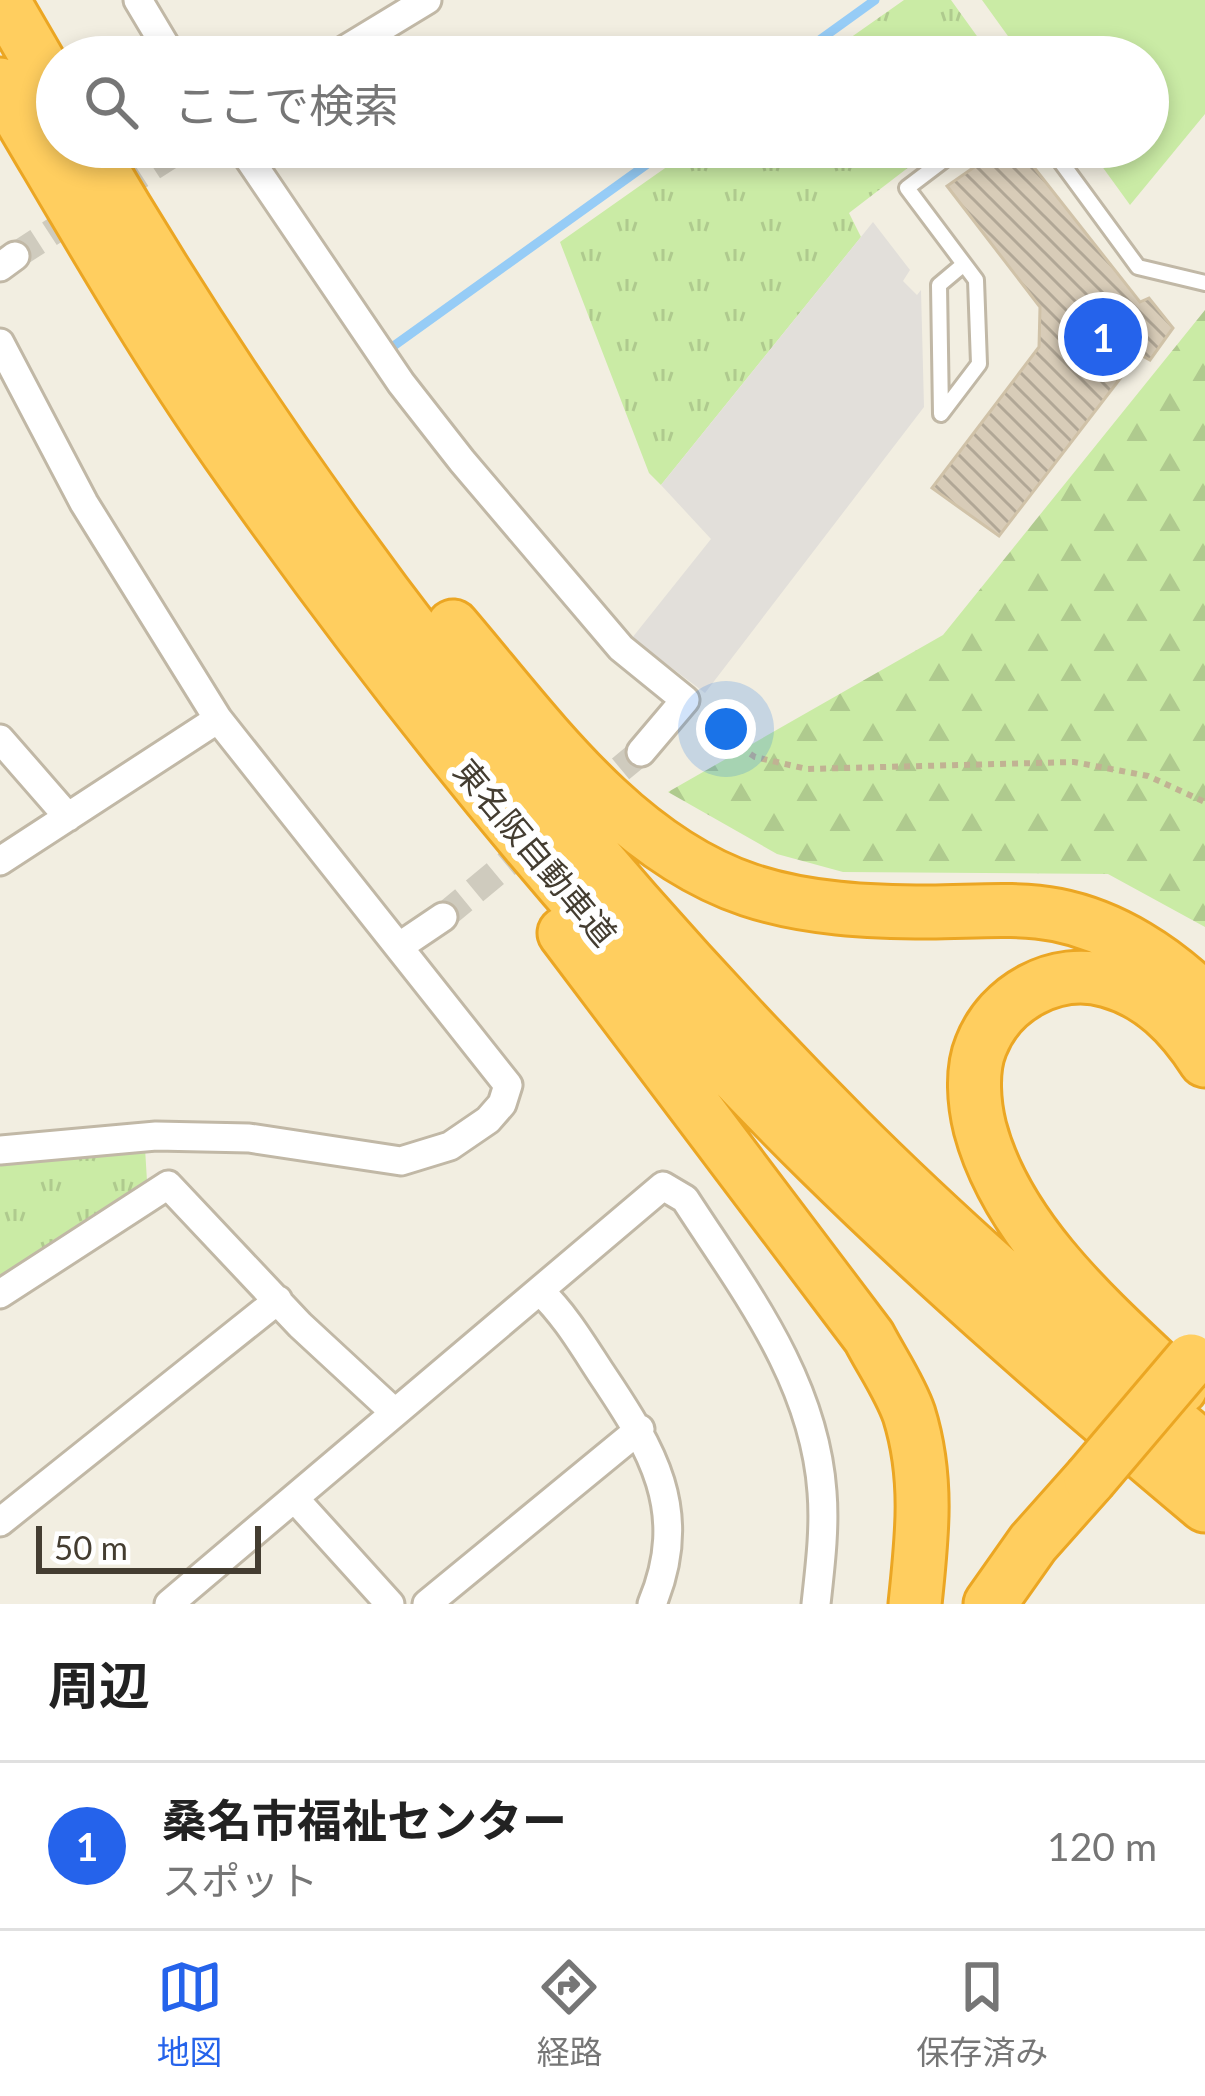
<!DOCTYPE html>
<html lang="ja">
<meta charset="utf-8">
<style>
body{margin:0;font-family:Lato,"Noto Sans JP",sans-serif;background:#f6f6f6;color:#222}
.scale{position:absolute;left:36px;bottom:30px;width:225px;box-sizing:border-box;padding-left:12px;border:6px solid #443d31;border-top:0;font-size:33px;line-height:42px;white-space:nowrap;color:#443d31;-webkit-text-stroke:9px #fff;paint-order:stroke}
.you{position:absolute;left:726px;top:729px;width:42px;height:42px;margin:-30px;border:9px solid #fff;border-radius:50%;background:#1a73e8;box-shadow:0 0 0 18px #1a73e833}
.badge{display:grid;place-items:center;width:78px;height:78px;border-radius:50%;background:#2563eb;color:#fff;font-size:39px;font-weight:700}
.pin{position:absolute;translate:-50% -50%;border:6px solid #fff;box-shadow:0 3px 12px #0006}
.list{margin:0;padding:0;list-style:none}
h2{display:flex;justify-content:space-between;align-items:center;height:156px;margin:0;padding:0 48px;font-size:51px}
h2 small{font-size:39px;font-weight:400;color:#767676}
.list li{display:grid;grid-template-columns:78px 1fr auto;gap:36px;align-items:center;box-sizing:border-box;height:168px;padding:0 48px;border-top:3px solid #e0e0e0}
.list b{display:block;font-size:45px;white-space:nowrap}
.list p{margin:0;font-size:39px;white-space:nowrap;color:#767676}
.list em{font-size:39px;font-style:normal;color:#767676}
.icon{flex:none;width:66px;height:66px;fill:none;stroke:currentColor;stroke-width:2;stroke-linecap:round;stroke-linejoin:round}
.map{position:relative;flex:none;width:1205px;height:1604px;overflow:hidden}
.search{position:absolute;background:#fff;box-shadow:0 6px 18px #0003;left:36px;right:36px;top:36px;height:132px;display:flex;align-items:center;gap:30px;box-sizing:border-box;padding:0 42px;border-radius:66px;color:#767676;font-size:45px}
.sheet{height:324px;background:#fff}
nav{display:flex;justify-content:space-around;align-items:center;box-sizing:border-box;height:168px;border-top:3px solid #e0e0e0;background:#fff;font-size:33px;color:#767676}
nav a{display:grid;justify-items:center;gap:6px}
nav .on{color:#2563eb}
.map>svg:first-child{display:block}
.grass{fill:#caeba5}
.forest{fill:url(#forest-firs)}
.park{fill:url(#park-tufts)}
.parking{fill:#e2dfda}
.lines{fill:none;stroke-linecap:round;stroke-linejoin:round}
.stream{stroke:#96ccf6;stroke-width:9}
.building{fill:url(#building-back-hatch);stroke:#d0c2a8;stroke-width:3}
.minor-tunnel{stroke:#cfcbbe;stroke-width:27;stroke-dasharray:27 14;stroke-linecap:butt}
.service-casing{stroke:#c1b8a6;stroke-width:20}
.minor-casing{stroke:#c1b8a6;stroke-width:33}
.motorway-casing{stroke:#eba623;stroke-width:57}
.path{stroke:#c1b293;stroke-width:6;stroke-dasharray:6 6;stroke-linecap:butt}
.service{stroke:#fff;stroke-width:14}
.minor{stroke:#fff;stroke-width:27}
.motorway{stroke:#ffce5f;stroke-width:51}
.motorway-bridge-casing{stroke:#eba623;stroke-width:57;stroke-linecap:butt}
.motorway-bridge{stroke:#ffce5f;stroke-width:51}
.labels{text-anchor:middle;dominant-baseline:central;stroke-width:12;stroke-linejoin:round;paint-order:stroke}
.street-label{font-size:33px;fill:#443d31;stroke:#fff}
</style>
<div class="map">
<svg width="1205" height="1604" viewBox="0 0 1205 1604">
<defs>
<pattern id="forest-firs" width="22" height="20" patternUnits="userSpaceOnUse" patternTransform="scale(3)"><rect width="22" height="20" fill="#caeba5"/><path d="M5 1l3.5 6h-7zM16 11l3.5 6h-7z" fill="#afca8e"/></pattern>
<pattern id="park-tufts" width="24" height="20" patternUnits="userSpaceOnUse" patternTransform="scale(3)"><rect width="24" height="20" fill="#caeba5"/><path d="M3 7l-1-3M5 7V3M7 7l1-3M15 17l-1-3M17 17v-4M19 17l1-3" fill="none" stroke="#afca8e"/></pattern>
<pattern id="building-back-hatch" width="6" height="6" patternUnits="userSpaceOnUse" patternTransform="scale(3)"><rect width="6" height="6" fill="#d8ccb8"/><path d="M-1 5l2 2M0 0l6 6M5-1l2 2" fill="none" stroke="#b1a796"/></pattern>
</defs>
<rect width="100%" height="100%" fill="#f2eee1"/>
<!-- grass -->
<path class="grass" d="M982,0H1205V114L1130,205L1088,147H1148V57H1023Z"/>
<!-- forest -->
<path class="forest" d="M1205,310V927L1108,874L843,872L777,854L668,792L943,635Z"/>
<!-- park -->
<path class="park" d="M904,0H951L992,57H823Z
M695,147H935L849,213L861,237L661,485L649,473L560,242Z
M145,1148L147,1181L0,1285V1162Z"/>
<!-- parking -->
<path class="parking" d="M873,222L910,270L903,281L917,295L921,290L924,407L705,693L632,638L711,539L661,485Z"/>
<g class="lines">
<!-- stream -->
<path class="stream" d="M796,57L875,0
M395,345L671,147"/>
</g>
<!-- building -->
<path class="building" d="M1003,147H1018L1140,302L1149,298L1173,328L1150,360L1139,354L999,536L932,488L1039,347L1040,307L947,186Z"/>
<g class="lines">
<!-- minor-tunnel -->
<path class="minor-tunnel" d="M15,256L179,150
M589,795L641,752
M443,917L537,839"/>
<defs>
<path id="service" d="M961,147L907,188L964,264
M1050,147L1138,267L1205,283
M964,264L976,280L979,364L941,414L939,285Z"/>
<path id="minor" d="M138,0L172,57
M333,57L427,0
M241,147L401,383L462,461L621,648L685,700L641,752
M179,150L185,147
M0,267L15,256
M0,343L84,503L218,719L508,1085L502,1104L488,1120L450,1146L401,1161L249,1138L156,1136L0,1150
M0,739L68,817
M0,861L218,719
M400,946L443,917
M540,1291C565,1315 582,1344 601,1373C652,1449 691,1511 652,1604
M0,1294L168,1185L300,1325L393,1411
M295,1499L390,1604
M0,1522L278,1300
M169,1604L663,1186L685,1199C744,1290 814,1379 822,1492C825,1529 820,1567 816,1604
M427,1604L640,1429"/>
<path id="motorway" d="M3,0L57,93
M0,84C74,208 145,335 228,453C405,705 600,944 819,1161C942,1282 1073,1395 1205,1506
M89,147C297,503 555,836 847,1129C960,1242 1082,1346 1205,1449
M453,626C535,722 623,848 749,890C806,909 870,912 929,912C972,912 1015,907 1057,915C1113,926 1165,960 1205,1000
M564,933L869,1337C882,1362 900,1388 909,1414C929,1478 922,1538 915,1604
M1181,1388C1105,1316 1008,1234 980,1128C974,1104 971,1070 981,1046C1000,997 1056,966 1108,981C1151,993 1181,1024 1205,1061
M990,1604L1033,1543L1090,1479"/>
</defs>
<!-- service casing -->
<use href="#service" class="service-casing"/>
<!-- minor casing -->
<use href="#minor" class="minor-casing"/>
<!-- motorway casing -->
<use href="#motorway" class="motorway-casing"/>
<!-- path -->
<path class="path" d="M710,717L708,726L755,757L807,769L1074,762L1148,776L1205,802"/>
<!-- service -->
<use href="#service" class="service"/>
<!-- minor -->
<use href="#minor" class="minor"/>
<!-- motorway -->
<use href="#motorway" class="motorway"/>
<defs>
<path id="motorway-bridge" d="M1090,1479L1191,1360"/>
</defs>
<!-- motorway-bridge casing -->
<use href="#motorway-bridge" class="motorway-bridge-casing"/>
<!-- motorway-bridge -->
<use href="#motorway-bridge" class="motorway-bridge"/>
</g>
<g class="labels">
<!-- street labels -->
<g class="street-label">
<text transform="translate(536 852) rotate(50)">東名阪自動車道</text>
</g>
</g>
</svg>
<div class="scale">50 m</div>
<div class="you"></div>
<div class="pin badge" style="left:1103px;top:337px">1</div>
<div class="search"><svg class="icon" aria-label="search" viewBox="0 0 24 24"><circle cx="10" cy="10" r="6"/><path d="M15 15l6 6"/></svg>ここで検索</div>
</div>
<section class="sheet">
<h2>周辺<small></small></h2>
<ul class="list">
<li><span class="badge">1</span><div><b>桑名市福祉センター</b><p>スポット</p></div><em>120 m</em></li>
</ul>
</section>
<nav>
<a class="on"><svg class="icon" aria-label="map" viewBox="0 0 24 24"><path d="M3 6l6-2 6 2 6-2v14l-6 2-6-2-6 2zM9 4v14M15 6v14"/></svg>地図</a>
<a><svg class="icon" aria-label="directions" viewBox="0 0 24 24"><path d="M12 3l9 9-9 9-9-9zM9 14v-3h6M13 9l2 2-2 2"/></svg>経路</a>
<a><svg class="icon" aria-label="saved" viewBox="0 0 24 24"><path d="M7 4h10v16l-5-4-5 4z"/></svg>保存済み</a>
</nav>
